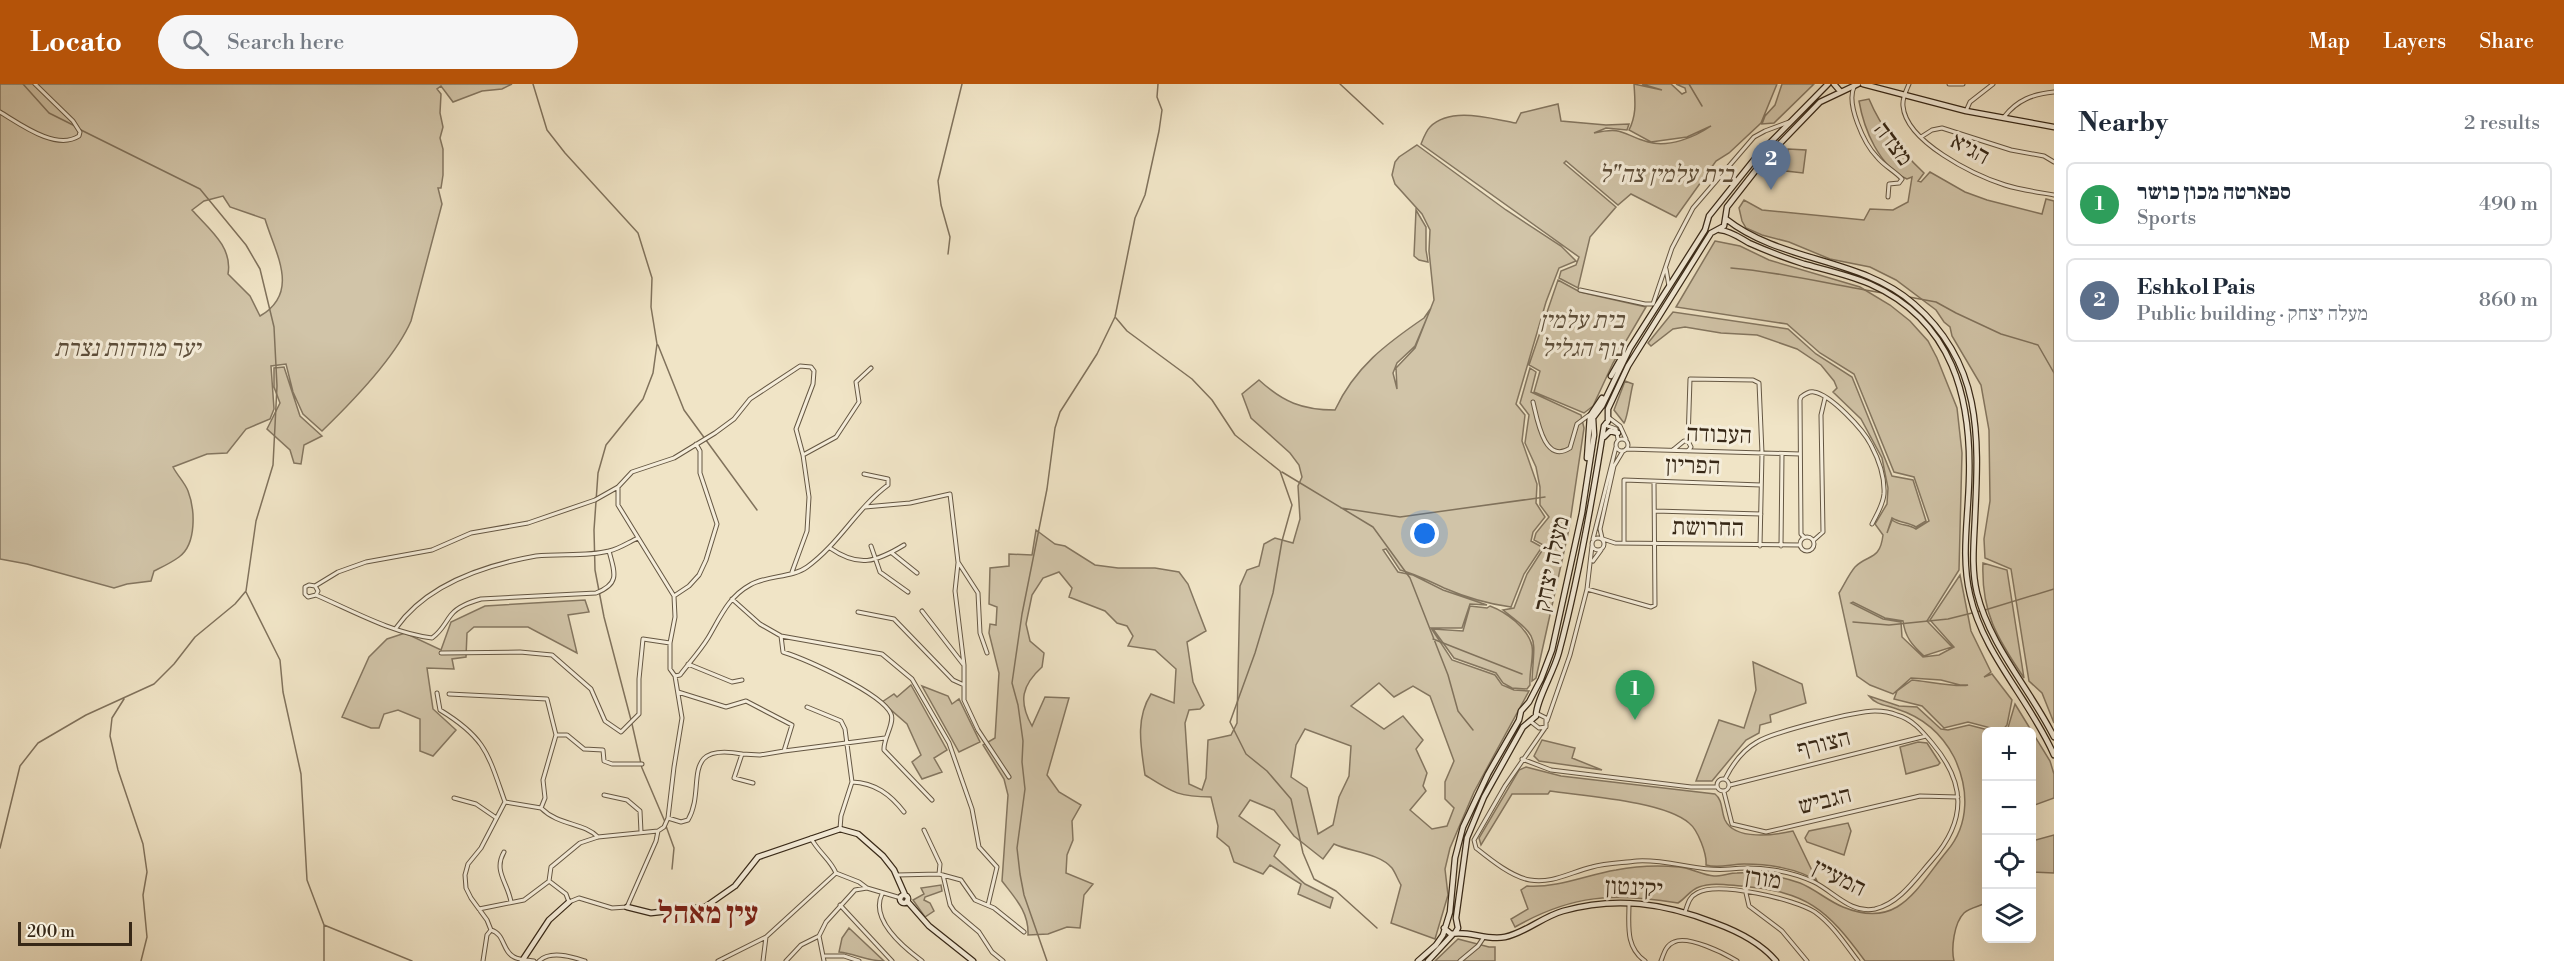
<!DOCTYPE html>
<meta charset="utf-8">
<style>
body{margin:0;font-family:"Libre Bodoni","Frank Ruhl Libre",serif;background:#f6f6f7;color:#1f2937}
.controls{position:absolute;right:18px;bottom:18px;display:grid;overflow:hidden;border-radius:9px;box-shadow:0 6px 24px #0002}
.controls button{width:54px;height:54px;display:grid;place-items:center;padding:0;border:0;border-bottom:2px solid #e0e1e3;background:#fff;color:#1f2937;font:30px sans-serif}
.scale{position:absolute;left:18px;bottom:15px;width:114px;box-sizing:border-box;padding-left:6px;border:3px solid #372817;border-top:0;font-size:16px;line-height:21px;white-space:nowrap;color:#372817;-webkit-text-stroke:4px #f5edda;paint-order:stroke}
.you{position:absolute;left:1425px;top:450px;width:21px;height:21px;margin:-15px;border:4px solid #fff;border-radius:50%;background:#1a73e8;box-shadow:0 0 0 9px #1a73e833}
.badge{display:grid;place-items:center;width:39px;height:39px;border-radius:50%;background:#b45309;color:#fff;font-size:20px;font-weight:700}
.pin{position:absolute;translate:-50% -50px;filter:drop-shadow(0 2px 3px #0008)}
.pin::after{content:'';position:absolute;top:32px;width:21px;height:18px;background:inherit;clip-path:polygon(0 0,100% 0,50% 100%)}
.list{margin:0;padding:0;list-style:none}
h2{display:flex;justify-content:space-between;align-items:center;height:78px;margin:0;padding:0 24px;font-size:26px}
h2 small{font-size:20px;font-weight:400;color:#747a83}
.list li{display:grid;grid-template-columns:39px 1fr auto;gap:18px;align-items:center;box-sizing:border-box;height:84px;margin:0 12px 12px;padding:0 12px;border:2px solid #e0e1e3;border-radius:9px}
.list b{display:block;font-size:22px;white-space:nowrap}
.list p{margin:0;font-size:20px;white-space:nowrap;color:#747a83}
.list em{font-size:20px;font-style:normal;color:#747a83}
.icon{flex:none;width:33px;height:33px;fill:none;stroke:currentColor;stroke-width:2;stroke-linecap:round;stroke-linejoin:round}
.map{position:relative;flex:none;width:2054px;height:877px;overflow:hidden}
header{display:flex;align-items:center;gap:36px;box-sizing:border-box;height:84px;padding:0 30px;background:#b45309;color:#fff}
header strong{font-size:28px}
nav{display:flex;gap:33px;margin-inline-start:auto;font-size:21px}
.search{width:420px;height:54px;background:#f6f6f7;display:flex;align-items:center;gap:15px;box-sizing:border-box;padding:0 21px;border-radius:33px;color:#747a83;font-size:22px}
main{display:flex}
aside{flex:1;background:#fff}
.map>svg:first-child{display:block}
.green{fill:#d1c4a8;stroke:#847660;stroke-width:1.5;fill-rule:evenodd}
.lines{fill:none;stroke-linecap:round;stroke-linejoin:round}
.stream{stroke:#80725c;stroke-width:1.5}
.street-casing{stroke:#655743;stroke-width:5}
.secondary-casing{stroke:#372817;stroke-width:7}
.street{stroke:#f5edda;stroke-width:3}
.secondary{stroke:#f5edda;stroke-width:4.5}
.labels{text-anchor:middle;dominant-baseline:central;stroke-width:6;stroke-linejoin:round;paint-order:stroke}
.street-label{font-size:24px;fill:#372817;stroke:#f5edda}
.park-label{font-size:24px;font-style:italic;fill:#5e4f3b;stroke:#f5edda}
.district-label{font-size:30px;font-weight:bold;fill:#7a1f14;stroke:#f5edda}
</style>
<header>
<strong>Locato</strong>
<div class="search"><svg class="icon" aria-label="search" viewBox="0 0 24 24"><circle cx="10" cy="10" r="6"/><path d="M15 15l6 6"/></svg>Search here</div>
<nav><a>Map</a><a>Layers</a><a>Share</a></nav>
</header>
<main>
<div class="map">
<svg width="2054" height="877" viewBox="0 0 2054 877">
<rect width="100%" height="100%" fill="#f0e4c6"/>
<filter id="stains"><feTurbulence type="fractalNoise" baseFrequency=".00333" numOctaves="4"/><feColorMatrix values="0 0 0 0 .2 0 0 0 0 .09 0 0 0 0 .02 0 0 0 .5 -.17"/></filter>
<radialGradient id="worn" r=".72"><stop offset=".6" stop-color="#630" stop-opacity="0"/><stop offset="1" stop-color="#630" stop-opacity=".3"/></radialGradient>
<!-- green -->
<path class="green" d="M0,0H512L502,5L482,7L453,18L441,2L437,5L441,10L440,29L443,43L440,54L443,65V91L441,104H438L442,120L411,237C395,274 351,319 322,347L303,330L293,308L286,280L271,282L274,325L270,335L246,345L227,369L207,370L173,383C177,391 185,399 188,407C195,425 197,460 179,473C171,479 162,483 154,487L151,497L127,500L114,504L27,480L0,475ZM223,112L230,123L265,135C275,169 301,208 260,232L250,212L228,190C233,163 209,145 192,126L204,117Z
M1634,0L1662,6L1642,0H1671L1682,10L1686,8L1685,4L1676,0H1777L1761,39L1729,69L1716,77L1676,133L1631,110L1618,121L1566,77L1564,79L1616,123L1590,153L1578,204L1559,194L1561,187L1576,181L1579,173L1421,60C1423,55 1426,47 1430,43C1451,22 1491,35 1516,39L1521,29L1558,20L1561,37L1606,41L1629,40L1627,46L1606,44L1594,49C1625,42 1622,51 1648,58C1669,64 1695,53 1711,42L1687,53L1651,58L1629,46C1637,30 1635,17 1634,0Z
M1782,0H1814L1774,39L1762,40L1765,32L1775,21Z
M1869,15C1882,46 1900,66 1924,89L1918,97L1921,98L1930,88L1965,108L1987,116L2042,130L2046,115L2054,117V639L2042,609L2029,597L2011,485L1985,474L1984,455L1990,417L1989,346L1981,301L1952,252L1950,243L1944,238L1936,226L1896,196L1870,183L1830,175L1789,158L1762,151L1746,144L1742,137L1739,124L1744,116L1762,126L1864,136L1870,125L1893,126L1908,118L1912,93L1907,95C1879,82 1864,46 1859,17Z
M1417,61L1506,126L1561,162L1576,177L1559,184L1546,218L1516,320L1525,331L1522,357L1537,400L1536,419L1545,433L1533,448L1531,457L1542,463L1524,490L1511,523C1488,520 1465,513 1444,504C1429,497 1416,490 1400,486L1386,465L1383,466L1398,488L1413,491L1443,506L1487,521L1470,520L1462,544H1431L1452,576L1495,591L1502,601L1514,606L1529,607L1474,708L1450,764L1445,785L1448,811L1435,855L1391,839L1401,801C1398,796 1395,788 1392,784C1379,769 1351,768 1334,760L1323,775L1294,752L1274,726L1250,716L1239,732L1280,761L1274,772L1305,800L1333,814L1330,824L1298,810L1301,800L1270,781L1263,790L1234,778L1229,763L1217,753L1218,742L1211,713C1178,713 1172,708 1145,691C1141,663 1135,635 1151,610L1174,619L1176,585L1155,566L1128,562L1133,552L1127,542L1117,539L1105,527L1069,513L1072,504L1059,488L1043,494L1032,511L1026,540L1030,557L1044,569L1042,583C1022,601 1018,617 1032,642L1045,613L1069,614L1047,691L1059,708L1081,721L1072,737L1073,756L1067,771L1066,789L1093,800L1084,811L1080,844L1067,843L1048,850L1028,851C1029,828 1015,814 1002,797L1008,711L1004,695L983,661L995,654L999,589L989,549L990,540L996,541L997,523L989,520L990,484L1009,482V470L1032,471L1036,446L1055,460L1065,462L1095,481L1118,484H1155L1179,488L1188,500L1206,547L1187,558L1193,598L1204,621L1200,625L1189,626L1185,639L1189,700L1202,706L1206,694L1208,656L1231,651L1237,639L1240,502L1247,486L1259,482L1264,460L1275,454L1293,459L1300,435L1298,402L1302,393L1299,381L1290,369L1251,334L1242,310L1259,296C1283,318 1302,326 1335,326C1355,283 1386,260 1424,234L1431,224L1415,262L1397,279L1393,289L1397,305L1396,284L1415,264L1434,216L1429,167L1430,146L1422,130L1395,100L1392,91L1395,78L1399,73ZM1379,599L1394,613L1413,602L1430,612L1454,677L1445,698V715L1454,724L1447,742L1432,745L1410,726L1426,707L1423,702L1427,689L1416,665L1423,656L1403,632L1384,645L1351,622ZM1305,645L1351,662L1349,692L1339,713L1333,741L1318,750L1307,704L1291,693L1296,661Z
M1788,65L1806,66L1803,89L1786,87Z
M1416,126L1426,143V166L1428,178L1419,176L1414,172Z
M1715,157L1740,162L1769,176L1860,203L1890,221L1910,237L1928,257L1937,274L1957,324L1962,369L1959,486L1927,537L1952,563L1924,572C1912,561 1905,553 1903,537L1885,534L1853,518L1851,519L1883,535L1901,538L1902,553L1923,573L1939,571L1954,563L1930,536L1960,491L1971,547L1991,588L1984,593L1992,590L2012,616L2007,641L2002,647L1968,638L1944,644L1922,622L1894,615L1897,607L1912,596C1925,597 1960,604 1968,601H1960L1941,596L1911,594L1893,610L1870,601L1857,592L1839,509C1844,501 1849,490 1855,483C1868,470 1880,477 1883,451L1875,440L1887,420L1888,404L1882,374L1861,335L1833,308L1837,304L1834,297L1821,281L1797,265L1757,251L1721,249L1685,243L1673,245L1651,262L1648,259L1673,228L1788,245L1816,270L1852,293L1892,392L1913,396L1926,437L1916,443C1908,438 1900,439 1892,434L1887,449L1892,436C1900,442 1908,440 1916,445L1929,437L1914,393L1894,388L1854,290L1820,269L1787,240L1676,223Z
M1558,196L1580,208L1646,223L1613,279L1593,322L1584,329L1534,308L1540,287L1529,281Z
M284,283L300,332L322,352L304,361L301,380L294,379L290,366L267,345L280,319L274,303V284Z
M1530,284L1536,288L1531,308L1581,331L1584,344L1569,445L1536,594L1532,597C1534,552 1541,555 1503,526L1514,524L1527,490L1545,462L1534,456L1536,449L1549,433L1540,421V403L1536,383L1525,359L1529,331L1520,319Z
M1625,297L1633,300C1630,310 1628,333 1624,339L1614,326Z
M1983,479L2007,486L2024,594C1997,554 1981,528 1983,479Z
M585,516L589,528L568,531L577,569L528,543H474L467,549L466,573L452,575L454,585L427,584L433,625L456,646L433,672L420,667V635L398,626L384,630L379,644H371L342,633L369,573L387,555L405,549L441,566L451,538L485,522Z
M1470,522L1487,524L1490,522C1506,528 1528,544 1532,562C1534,573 1529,588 1530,601L1527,605L1512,604L1503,599L1496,589L1454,574L1433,545L1463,547Z
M1753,578L1802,600L1806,619L1770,631L1771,638L1760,641L1759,649L1746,656L1712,697H1696L1719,636L1744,644L1756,606Z
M911,601L947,666L934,674L942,688L922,695L912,678L921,671L907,640L882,618L894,610L897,613Z
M922,602L948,612L952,620L959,615L980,658L959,668Z
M1869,612L1899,622L1917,623L1941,645L1948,646L1969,641L1992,647L1986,648V819C1980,822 1969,824 1964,829C1954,839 1951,864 1954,877H1865C1826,824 1807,808 1741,802C1728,801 1712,798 1699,803C1690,806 1686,814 1678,819C1613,809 1573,810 1515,843L1511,835L1528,825L1521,806L1527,802C1558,804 1586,791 1616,786C1636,782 1659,781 1679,783C1691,784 1702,791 1714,792C1722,792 1730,789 1737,789C1758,788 1780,792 1800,799C1815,805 1828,817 1843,823C1899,846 1916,805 1947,767C1970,740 1969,704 1954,673C1942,650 1922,633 1897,625C1886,621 1876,621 1869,612Z
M2015,620L2050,677L2054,690V714L2032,722V648L2007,647Z
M1542,656L1575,664L1572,674L1602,686L1539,677L1534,672Z
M1918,658L1927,659L1940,679L1938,681L1906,690L1900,663Z
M1526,683L1561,692L1715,710C1723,716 1721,727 1725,736C1735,757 1775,751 1793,747L1817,797C1797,784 1767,780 1744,780C1731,780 1718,785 1706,781C1707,770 1698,746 1689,739C1664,717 1584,712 1550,707L1548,710H1512L1481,761L1479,754L1519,686Z
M1848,739L1851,747L1844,771L1807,758L1805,754L1809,747Z
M2054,751V789L2032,788V757Z
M941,801L942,807L925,813L924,816L930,819L934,827L925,833L913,816L924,810L921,804Z
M849,844L884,877C867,877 856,870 839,868L842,854Z
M1458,855L1489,863H1495V877H1435Z"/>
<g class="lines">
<!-- stream -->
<path class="stream" d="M23,0L49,29L75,42
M533,0L547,46L565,69L638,149L652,194L651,223L657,260L653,289L643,315L606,361L598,389L594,446L595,486L604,533L631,636
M1340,0L1383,40
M1689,0L1702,22
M948,170L950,153L941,121L938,97L962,0
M1731,184C1782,188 1832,201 1883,209
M1909,213L1936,218L1956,229L2001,250L2038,261L2054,289
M1116,234L1127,247L1192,295L1212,316L1235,351L1280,387L1292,421L1282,457L1273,509L1255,569L1230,638L1246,670L1267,687L1291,715L1303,769L1314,795L1336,807L1377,844
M658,261L684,326L757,426
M1282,388L1373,443L1410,494L1448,591L1458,627L1473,646
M1341,424L1400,433L1545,413
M246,508L280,576L283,608L301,690L307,796L324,841V877
M1985,526L2054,505
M1853,538L1889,541L1948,535L1980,527
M1433,555L1522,590
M124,615L112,634L110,652L118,686L143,760L147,788L143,811L147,853L141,877
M632,640L642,684L665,738
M666,742L674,764L672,785
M0,764L20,682L38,659L86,631L154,600L174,580L195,553L235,520L246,507L256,437L273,381L277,302L274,243L260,185L246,161L200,105L79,45
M324,841L412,877
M1047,877L1024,811L1020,790L1017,764L1025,705L1022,678L1023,657L1018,621L1012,599L1022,530L1047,405L1055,344L1060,328L1097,270L1115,233L1135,134L1145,111L1159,47L1162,26L1157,13L1158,0"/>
<defs>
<path id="street" d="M1909,0C1906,7 1902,14 1903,22C1906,58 1974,91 2005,101C2021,106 2037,108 2054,111
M1949,0H1963
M1854,3C1846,20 1864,60 1877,73C1884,82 1895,87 1902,95L1899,99L1889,100L1888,113
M1966,27L1970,18L1993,0
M0,28C20,40 56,67 79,52L80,48L73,37L35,0
M2004,33C2017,16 2033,10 2054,8
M1921,53L1932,46L1942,44L2011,66L2044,72L2054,78
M1666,185L1669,202
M1580,206L1645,220H1653L1672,164L1693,124L1754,53L1765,47L1789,38
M1533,318C1537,334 1544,381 1570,364L1577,340L1589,331
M1608,333L1620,342L1626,355
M1605,341L1616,345L1618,355
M1616 361a6 6 0 1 1 12 0a6 6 0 1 1-12 0Z
M1688,357L1690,295L1753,296L1759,299L1762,369L1760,462
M1626,365L1800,370
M1673,366L1684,357H1688L1691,363L1688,367
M803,371L836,353L859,318L856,298L871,284
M618,403V421L674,512L675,533L670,559V585L675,592L682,634L674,683L668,734L664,743L658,747L656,757L627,823L612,824L579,814L569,818L566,810L549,797L551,783L580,759L598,753L658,747
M865,423L910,419L950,410L958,478L978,509L980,549L987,569
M1655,427L1761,430
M1800 460a7 7 0 1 1 14 0a7 7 0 1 1-14 0Z
M1804,453L1801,450L1800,316L1801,313C1805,310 1809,307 1814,308C1831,311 1863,345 1871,361C1879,376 1885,393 1884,410C1883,421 1877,430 1872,440
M1592 460a6 6 0 1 1 12 0a6 6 0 1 1-12 0Z
M1602,454L1600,445L1614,382L1623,367
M1593,455L1616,363
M1603,455L1615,459L1800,461
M1814,456L1823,448L1821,331L1825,314
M1624,459V396L1761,401
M871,462L880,488L908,508
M1781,462L1782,370
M830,464C859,484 876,478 904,461
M892,469L917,489
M1593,477L1601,466
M958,479L955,507L964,581V616L978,646L1009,693
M315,502L338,488L366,478L432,466L471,449L528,439L595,416L618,403L632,388L674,374L715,349L734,335L750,315L800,282L811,283L814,287L813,300L796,345L803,371L809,413L807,447L792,488
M1587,505L1651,523L1655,521L1654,398
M316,511L318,507L315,502L309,501L305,503V510L308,513L316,511C353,527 392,549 432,554C442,547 444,540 451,531C458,522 471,518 481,515L596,509C620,500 615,489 609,467
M674,512L689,502L699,491L706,476L717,440L700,389V367L696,360
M732,515L760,540L781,552L882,570L912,595L949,659L972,725L979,763L997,783L988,821
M922,527L963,580
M858,528L894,535L953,596L964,601
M396,544C427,500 485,481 536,472C559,469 586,473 609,467C619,465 629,458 638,454
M781,552L783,568C805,575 882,609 891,630C895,639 883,655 884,666L932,716
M441,569L520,568L552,571L591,605L605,637L621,648L639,630V595L643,555L670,559
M688,580L732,598L742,596
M675,592L680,591C689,579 700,567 708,554C720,534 728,513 750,501C767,491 792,494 807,483C839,460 857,424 888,401V395L864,390
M678,608L726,623L746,617L792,641L784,667L760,671L742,670
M437,609L440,626C486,654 488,670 505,718L481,764L468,780L465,791L466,804L471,814L487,836L491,846L487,851L483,877
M449,610L547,615L556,651L543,696L545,714L541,724L505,718
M807,623L841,637L845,645L852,698L841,732L840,745
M1530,637L1539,644L1546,643V634L1536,629
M1547,637L1570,571L1587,505L1592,462
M1545,644L1505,702L1474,756L1476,764C1491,776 1512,793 1530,796C1552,800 1571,788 1592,783C1606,779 1622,779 1637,777C1669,775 1698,788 1730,785C1758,782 1789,786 1814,798C1834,808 1851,830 1875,825C1900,819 1916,794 1932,776C1967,736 1966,699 1932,659C1922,647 1912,635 1897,631C1890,628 1882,627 1875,627C1856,627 1773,648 1757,658C1743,666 1732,681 1725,695
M556,651H567L584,665L603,666L604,677L612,680H642
M784,667L885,654
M1522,675L1551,686L1691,703H1717
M1717 701a6 6 0 1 1 12 0a6 6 0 1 1-12 0Z
M852,698C875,699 890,710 904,728
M1730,701L1926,652
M1724,708L1732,740L1766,748L1920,712L1958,713
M604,711L627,716L640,727L641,748
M454,714L476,720L495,733
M541,724C559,742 583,738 598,753
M668,734L681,738L688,736C707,704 678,658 742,670L734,694L753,699
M924,746L940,780L939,790
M811,754C818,768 830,775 836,789L859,798L867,804
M504,768C493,787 508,799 511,818
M897,791L939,790L961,796L975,816L994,824L1024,848
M943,791L950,821L954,827L979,848L992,868L1003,877
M1746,809L1749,822L1782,847L1807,877
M882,810C870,835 903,863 922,877
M1629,819C1629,841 1625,863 1645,877
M840,821L892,877
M479,825L524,816L548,798
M1685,828C1688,820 1689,813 1697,809C1718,797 1795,815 1815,828C1833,841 1845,860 1858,877
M491,846C505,850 502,867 514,873C519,876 528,876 534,877
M825,872H844L859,877
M539,877C551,866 572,873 585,877
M718,877L766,853L836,789
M763,877L766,853
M786,877L801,861L819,852
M824,877L819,852L826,838L855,806L867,804L901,814
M1460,877L1478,862L1484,853
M1661,877C1664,869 1666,861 1674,858C1688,851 1724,869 1737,877"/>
<path id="secondary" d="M1834,0L1840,7
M1863,0L1966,27L2054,43
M1726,135C1782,179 1861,173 1914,220C1982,279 1979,351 1975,433C1974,458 1971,484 1977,509C1990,562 2030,605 2054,653
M1720,146C1731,147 1740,154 1749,159C1767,167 1785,174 1804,180C1826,186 1849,191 1870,200C1953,237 1972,314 1969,397C1968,435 1961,474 1970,511C1983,570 2030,616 2054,671
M1611,292L1623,271
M1604,353L1610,347L1618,349
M1587,374L1590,332L1602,314
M900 815a4 4 0 1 1 8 0a4 4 0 1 1-8 0Z
M907,817L929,842L973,877
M627,823L651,829L705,823L735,802L758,773L840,745L858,750L883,772L894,786L905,811
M1444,844L1451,850C1469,846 1486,857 1505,853C1525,849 1542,833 1563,827C1616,812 1664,819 1715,839C1737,847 1760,858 1776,877
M1455,849L1458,844L1456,834L1467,754L1484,713L1523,643L1536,632C1536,616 1554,588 1559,568C1579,493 1592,418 1604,342L1608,337V325L1628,282L1711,149L1724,142L1727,123L1763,77L1820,18L1858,0
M522,877L549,836L569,818
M1418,877L1436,861L1443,851L1450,828L1455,774L1463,743L1488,690L1519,636L1521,627L1529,618L1541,595L1552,566L1582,429L1594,351L1593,334L1602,322L1630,264L1705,146L1709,132L1757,72L1828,0
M1428,877L1453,850"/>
</defs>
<!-- street casing -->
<use href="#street" class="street-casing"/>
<!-- secondary casing -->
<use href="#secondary" class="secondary-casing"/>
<!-- street -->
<use href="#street" class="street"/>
<!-- secondary -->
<use href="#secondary" class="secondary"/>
</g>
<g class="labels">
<!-- street labels -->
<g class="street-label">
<text transform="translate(1893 60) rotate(53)">מצדה</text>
<text transform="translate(1970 65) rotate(29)">הגיא</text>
<text transform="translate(1719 351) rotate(2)">העבודה</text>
<text transform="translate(1693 382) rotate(2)">הפריון</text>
<text transform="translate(1708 444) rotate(1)">החרושת</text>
<text transform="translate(1552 480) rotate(-78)">מעלה יצחק</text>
<text transform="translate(1824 660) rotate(-14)">הצורף</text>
<text transform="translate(1825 717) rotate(-14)">הגביש</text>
<text transform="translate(1839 794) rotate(26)">המעיין</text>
<text transform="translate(1763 795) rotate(9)">מורן</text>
<text transform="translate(1634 804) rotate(3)">יקינטון</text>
</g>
<!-- park labels -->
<g class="park-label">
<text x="1666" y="91">בית עלמין צה"ל</text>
<text x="1582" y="237">בית עלמין<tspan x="1582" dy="28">נוף הגליל</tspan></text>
<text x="127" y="265">יער מורדות נצרת</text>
</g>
<!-- district labels -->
<g class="district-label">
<text x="708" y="830">עין מאהל</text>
</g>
</g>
<rect width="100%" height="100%" filter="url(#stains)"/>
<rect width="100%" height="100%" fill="url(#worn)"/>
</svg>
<div class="controls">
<button>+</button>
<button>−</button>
<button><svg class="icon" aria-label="locate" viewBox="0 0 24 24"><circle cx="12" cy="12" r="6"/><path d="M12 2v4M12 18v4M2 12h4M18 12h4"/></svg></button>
<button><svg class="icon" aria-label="layers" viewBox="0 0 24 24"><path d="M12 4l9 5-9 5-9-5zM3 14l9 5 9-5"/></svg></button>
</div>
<div class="scale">200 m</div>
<div class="you"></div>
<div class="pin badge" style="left:1635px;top:636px;background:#2e9e5b">1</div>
<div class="pin badge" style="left:1771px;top:106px;background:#5c6f8a">2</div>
</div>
<aside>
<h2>Nearby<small>2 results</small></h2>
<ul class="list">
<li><span class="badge" style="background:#2e9e5b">1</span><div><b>ספארטה מכון כושר</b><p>Sports</p></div><em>490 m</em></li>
<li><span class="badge" style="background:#5c6f8a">2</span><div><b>Eshkol Pais</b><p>Public building · מעלה יצחק</p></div><em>860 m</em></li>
</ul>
</aside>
</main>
